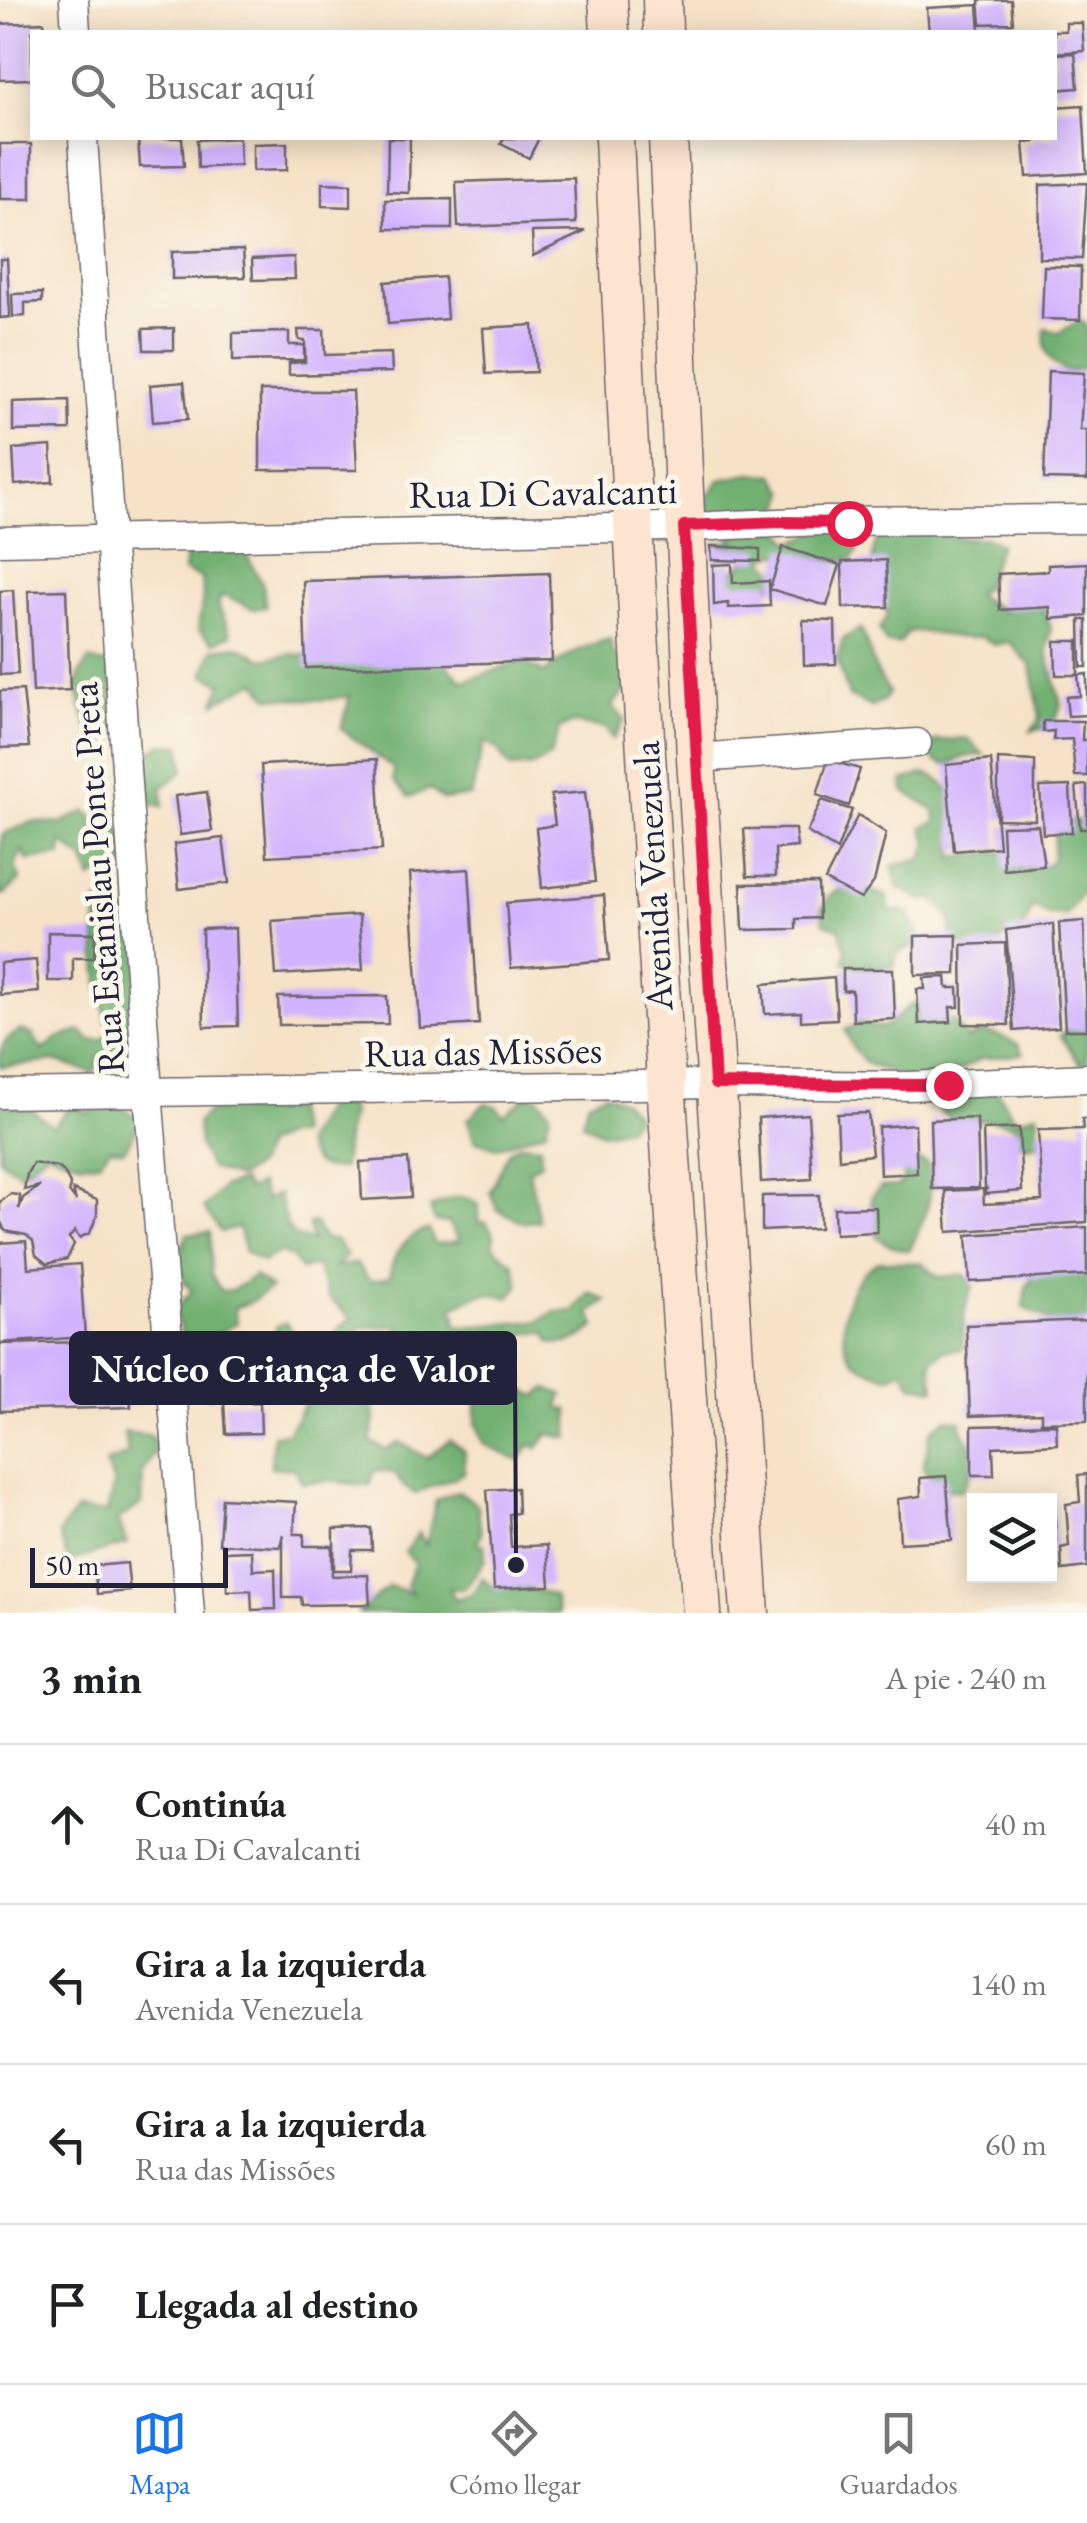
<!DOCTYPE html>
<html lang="es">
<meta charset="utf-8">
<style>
body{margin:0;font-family:"EB Garamond",serif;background:#f2f2f2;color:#202124}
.controls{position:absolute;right:30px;bottom:30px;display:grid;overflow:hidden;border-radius:0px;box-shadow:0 5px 25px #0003}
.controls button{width:90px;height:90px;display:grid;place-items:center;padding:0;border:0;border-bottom:2px solid #e0e0e0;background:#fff;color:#202124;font:50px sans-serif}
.scale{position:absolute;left:30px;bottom:25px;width:198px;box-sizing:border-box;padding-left:10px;border:5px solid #22223b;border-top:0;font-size:28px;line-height:35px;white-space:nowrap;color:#22223b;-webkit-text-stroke:8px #fbf7ec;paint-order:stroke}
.stop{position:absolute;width:30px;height:30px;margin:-22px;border:8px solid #e11d48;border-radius:50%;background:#fff}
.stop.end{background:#e11d48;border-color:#fff;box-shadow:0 2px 10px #0008}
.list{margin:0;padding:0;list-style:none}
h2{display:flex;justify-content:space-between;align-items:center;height:130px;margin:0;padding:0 40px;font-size:42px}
h2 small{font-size:32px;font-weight:400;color:#757577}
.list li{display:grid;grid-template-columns:65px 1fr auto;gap:30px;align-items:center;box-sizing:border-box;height:160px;padding:0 40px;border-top:2px solid #e0e0e0}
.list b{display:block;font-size:38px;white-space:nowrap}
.list p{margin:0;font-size:32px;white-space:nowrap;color:#757577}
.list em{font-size:32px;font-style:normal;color:#757577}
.icon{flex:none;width:55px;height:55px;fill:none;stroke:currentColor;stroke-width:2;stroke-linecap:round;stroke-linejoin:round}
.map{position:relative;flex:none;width:1087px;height:1613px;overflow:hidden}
.search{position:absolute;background:#fff;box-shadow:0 5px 25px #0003;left:30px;right:30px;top:30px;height:110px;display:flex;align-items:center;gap:25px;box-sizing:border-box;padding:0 35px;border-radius:0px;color:#757577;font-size:38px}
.sheet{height:770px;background:#fff}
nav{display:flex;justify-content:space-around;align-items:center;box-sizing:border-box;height:140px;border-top:2px solid #e0e0e0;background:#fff;font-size:28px;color:#757577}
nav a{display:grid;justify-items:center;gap:5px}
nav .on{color:#1a73e8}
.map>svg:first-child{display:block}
.forest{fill:#72b072;stroke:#4a6956;stroke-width:2.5}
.building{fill:#d1b3fe}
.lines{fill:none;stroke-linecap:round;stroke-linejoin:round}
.minor-casing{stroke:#6c656c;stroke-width:31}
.secondary-casing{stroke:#6c656c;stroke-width:41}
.minor{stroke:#fff;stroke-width:28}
.secondary{stroke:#fde4d0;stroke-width:38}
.route{stroke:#e11d48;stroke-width:12}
.labels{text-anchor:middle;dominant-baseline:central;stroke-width:10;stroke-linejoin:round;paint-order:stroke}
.street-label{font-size:38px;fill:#22223b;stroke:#fbf7ec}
.leader{fill:none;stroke:#22223b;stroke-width:4}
.callout-dot{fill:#22223b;stroke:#fbf7ec;stroke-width:4}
.callout{fill:#22223b;stroke:#22223b;stroke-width:4}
.callout-label{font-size:40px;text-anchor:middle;font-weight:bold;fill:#fff}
</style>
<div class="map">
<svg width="1087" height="1613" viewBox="0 0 1087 1613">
<rect width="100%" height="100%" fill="#fbf7ec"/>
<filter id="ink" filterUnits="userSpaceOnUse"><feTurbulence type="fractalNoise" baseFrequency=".01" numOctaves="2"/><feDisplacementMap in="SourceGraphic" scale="20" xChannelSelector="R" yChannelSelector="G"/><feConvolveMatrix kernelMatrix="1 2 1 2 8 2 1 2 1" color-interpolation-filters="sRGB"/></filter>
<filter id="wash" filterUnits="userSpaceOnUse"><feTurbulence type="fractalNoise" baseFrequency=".0048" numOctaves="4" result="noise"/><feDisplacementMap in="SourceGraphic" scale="40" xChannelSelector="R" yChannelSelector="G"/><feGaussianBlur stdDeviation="2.25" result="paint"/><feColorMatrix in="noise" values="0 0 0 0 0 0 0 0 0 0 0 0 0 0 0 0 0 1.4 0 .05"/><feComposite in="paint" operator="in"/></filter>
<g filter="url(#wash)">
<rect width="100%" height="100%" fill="#f5e2c7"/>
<!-- forest -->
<path class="forest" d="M1080,320L1087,326V367L1068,372C1047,361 1043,352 1045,328L1059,333Z
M750,474L774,475L786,492L777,525L791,542L807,537L826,525L854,532L858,550L853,558C820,567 797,544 764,558L777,573L763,598L730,592L729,575L745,562L733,548L716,543L736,541L707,521L706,498L720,480Z
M942,523L956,538H988L1000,544L985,586L977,595L1004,612L1015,599L1042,604L1051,628L1047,651L1061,705L1053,726L1031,731L1040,718L1031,666L1009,642L995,645L982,637C957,641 934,631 909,631L899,644L886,643L879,629L888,615C878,591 857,538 894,528C909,524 927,524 942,523Z
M235,532L263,586L266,607L254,609L222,595L218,605L231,635L214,643L198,629L203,597L201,578L184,571L187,545Z
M861,628L877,673L889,692L885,699L872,707L849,696L837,660L843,639Z
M610,639L614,655L629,657L626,690L612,706L625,720L613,739L605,728L573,723L560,728L550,757L533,766L510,768L497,749L484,742L471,796L443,800L430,789L409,797L394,781L393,768L341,729L350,696L322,700L269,697L256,681L215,703L222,683L204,675L213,649L238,646L263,659L291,654L324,656L432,651L463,681L522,662L545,673C565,655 584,646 610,639Z
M89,660L112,666V741L91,739C85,708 65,687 89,660Z
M967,738L984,755L967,756L946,765L935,761L928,751L935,741Z
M161,744L181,745L184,770L162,788L163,807L151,804L144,757Z
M922,774C952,777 954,807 961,832L953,842L954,857L999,851L1023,872L1035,864L1044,866L1052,861L1055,830L1065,820L1080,821L1087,837V892H1082L1066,916L1048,915L1033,906L1025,925L987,948L971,950L952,939L951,919L934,899L922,900L899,888L892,866L922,859L928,844L923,827L936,822L935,811L904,791L903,781Z
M86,811L97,823L115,824L124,834L128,857L117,875L103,871L92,879L83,860L62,842L61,856L27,860L22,850L15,866L20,880L5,894L0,895L2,834L32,822L61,823Z
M850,885L887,896L889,911H907L923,942L897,953L894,967H858L844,962L846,950L839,928L824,923L821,909L832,893Z
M98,902L121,908L139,924L140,1056L102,1053L94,1073L54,1061L0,1067C0,1045 2,1041 21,1030L33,1035L42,1050L58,1038L81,1031L90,1040H101L111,1032C96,993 94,943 98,902Z
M915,1002C940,1007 953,1019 967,1039C986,1026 998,1036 1018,1044L1023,1054L981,1059L947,1077L989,1076C1000,1091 1004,1108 1017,1120L1037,1113L1039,1144L1028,1146L1014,1141L1019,1128C999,1119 980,1117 960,1125L942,1113L936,1094L906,1078L867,1064L854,1050L845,1030L860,1023C892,1035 892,1017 915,1002Z
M1087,1023V1061L1081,1065L1060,1035L1077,1024Z
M605,1093L624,1101L637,1116L627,1128L603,1133L582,1123L587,1102Z
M332,1094L352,1112L346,1136L343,1168C320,1171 312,1165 304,1143Z
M528,1095L539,1098L550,1112L546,1130L496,1148L474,1140L468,1119L485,1103L496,1106L504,1115Z
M260,1098L274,1107H292L299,1134L283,1137L265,1145L258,1164L239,1178L210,1168L199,1146L197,1122L208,1112Z
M110,1099L142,1121L124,1150L110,1148L99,1162L82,1163L47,1152L21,1173L0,1160V1104L31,1109L53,1127L70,1106L89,1113Z
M521,1144L540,1146L541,1162L529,1170L539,1221L523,1222L498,1210L490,1192L509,1151Z
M917,1160L927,1163C938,1192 922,1225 909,1251C873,1242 868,1234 872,1196L881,1187L897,1186L904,1180L903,1167Z
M242,1181L248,1190L260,1184L265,1200L278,1194L287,1226L294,1236L312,1241L308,1224L314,1222L324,1239L335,1240L347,1255L336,1267L356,1263L370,1281L389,1278C393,1253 404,1237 429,1229L434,1244L460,1241L448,1223L435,1221L430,1208C449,1200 461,1190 479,1205L478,1223L486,1222L494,1235L493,1246L514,1264L519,1286L509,1298C481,1288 479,1296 453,1307L458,1327L539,1321L554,1312L573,1311L590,1293L607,1301L590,1313L596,1326C581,1339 569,1347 550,1342L546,1333C528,1330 518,1334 508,1349L434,1353L446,1369L430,1378L427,1390L414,1397L402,1380L391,1350L401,1326L360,1328L331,1353L336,1330L352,1319L328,1297L316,1265L301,1270L292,1258L280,1252L263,1262L245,1252L238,1228L221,1232L204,1208L224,1186Z
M210,1232L211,1274L221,1291L233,1290L254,1276L271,1288L251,1302L234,1308L237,1323L215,1335L210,1348L189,1355L174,1310L192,1291C173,1273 178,1256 187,1234Z
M879,1261L922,1263L938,1277L965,1275L973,1287C963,1305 962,1328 963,1349L945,1350L931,1361L935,1389L912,1385L904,1371L887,1377C876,1372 860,1368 852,1359C836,1339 845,1294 861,1276C865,1270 873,1265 879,1261Z
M1043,1262L1087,1264V1320L1052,1322L1023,1307L1026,1288Z
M286,1322L298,1340L285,1358V1396L265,1395L254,1387L208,1396L207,1363L229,1357L247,1346L269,1358L276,1352V1327Z
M513,1386L537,1396L546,1389L563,1394L559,1408L569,1410V1438L548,1434L538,1448L530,1445L519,1461L484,1444L476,1423V1399Z
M351,1392H369L375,1418L371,1441L386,1450L400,1442L427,1458L450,1440L465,1452L464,1473C447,1483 432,1483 416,1494L404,1487L395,1473L374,1470L370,1485C345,1484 328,1479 302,1483L295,1469L271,1467L273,1435L288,1433L307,1399Z
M946,1419L961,1421C961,1433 965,1434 970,1444C977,1461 971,1477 961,1491L943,1488L923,1468L931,1431Z
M124,1432L149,1435L160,1445L143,1470L142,1504L118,1519L127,1544L68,1562L59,1533L77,1510L107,1513L114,1483L105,1463L128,1454Z
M458,1491L478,1505L481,1535L477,1543L484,1544L485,1560L464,1589H450L455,1599L472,1594L482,1577L494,1589L524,1587L554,1596L558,1613H359L389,1586L412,1593L406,1585L415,1563L405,1552L419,1532L426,1545L436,1500Z"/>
<g id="blocks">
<!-- building -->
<path class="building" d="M979,0H1011L1013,23L981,24Z
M978,5L980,32H929L927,8Z
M44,22L45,32H32V79L0,80V24Z
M1066,23H1082L1084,51L1054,53V31H1066Z
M1075,53L1078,88L1054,90V54Z
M1083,105L1087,173L1027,177L1024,143L1035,142L1034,138H1054V107Z
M138,138H182L184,166L140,167Z
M239,138L240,165L198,168L197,140Z
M388,138H410L409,193L387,192Z
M504,138H539L529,158L501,144Z
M287,143V170L253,171V144Z
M0,144H31V199H0Z
M574,178L576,223L458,227L456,182Z
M322,183L351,184V207L322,206Z
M1087,183L1082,259L1039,258L1040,185Z
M452,199V229H386L385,200Z
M586,231L533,256L532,232Z
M243,250L245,277L172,279V252Z
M294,257L295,279L253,280L252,259Z
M0,259H7L10,317L0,318Z
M1044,266L1081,267L1080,320L1042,319Z
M444,277L447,319L388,324L385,282Z
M42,293V302L25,303V316L13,317L12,294Z
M533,325L536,372L486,374L483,328Z
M174,328V350H144L143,329Z
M298,330H324L325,355L391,353L392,372L289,375V363L305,362V341L299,340Z
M289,332V345H304V360L233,361V333Z
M1048,371L1084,373L1080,430H1087V480L1044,479Z
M184,382L188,419L153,422L150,385Z
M260,391H353L357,470H260Z
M69,400L70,430L13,431V402Z
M51,446L53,482L15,485L13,449Z
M711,546L760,549V561L712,560Z
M783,547L840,565L827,606L770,589Z
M886,560L888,607L843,608L842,562Z
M1087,563V616L1051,619L1050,607L1000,610L998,574L1048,571V565Z
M732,564L733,583L769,581L770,606L728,608V603L714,605L713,565Z
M549,573L552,661L306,668L303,581Z
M13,590L18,674L0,675V591Z
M66,590L70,690L33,692L28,591Z
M803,620L835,621L836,664L804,665Z
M1080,620H1087V667H1081Z
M1055,641H1078V675H1056Z
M1087,674V715L1068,716L1066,697L1080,696L1078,675Z
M23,690L29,747L0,748V691Z
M1043,721H1083L1082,740H1087V776H1075L1072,739L1053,740L1054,731L1043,732Z
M377,759L382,850L267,856L261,765Z
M998,759L1035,761V820L998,819Z
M828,760L860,769L849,806L817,795Z
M991,760L999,847L954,851L946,765Z
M1087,785V829H1080L1076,786Z
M1070,786L1072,832L1043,834L1040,787Z
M207,792L212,831L180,835L175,796Z
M585,792L595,882L542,888L536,828L555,825L551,795Z
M822,800L852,810L837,850L807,832Z
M858,815L886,833L874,882L861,899L825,880Z
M1038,825L1044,866L1004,870L1002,826Z
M744,829H795L797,847L775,849L776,876H747Z
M223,838L229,883L179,889L174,844Z
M469,869L479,1024L420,1028L410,873Z
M818,883L819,918L796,919V929L743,930L741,884Z
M604,895L609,960L511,968L506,903Z
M359,915L363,970L276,975L272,921Z
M1084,921L1087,1030H1065L1059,923Z
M1053,924L1059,1027L1014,1031L1006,930Z
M235,928L238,1026L204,1027L202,929Z
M48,932L95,933L94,958H73V981H48Z
M957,935L956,974L915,975V936Z
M1005,943L1009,1025L963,1024L962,945Z
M36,960L39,992L0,995V963Z
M843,969H893L895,1019L853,1021L852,990L843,991Z
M946,977L947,988H958L959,1007H950L951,1022L919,1024L917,989H925L924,978Z
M834,978L837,1019L801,1021V1012L765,1014L763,984Z
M387,996L388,1024L279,1025L278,997Z
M868,1113L872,1155L839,1159L837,1114Z
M808,1114L812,1179L761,1182L758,1118Z
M977,1118L979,1188L932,1189L930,1120Z
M1082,1119H1087V1222L948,1232L945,1191L983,1189L984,1204L1042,1201L1038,1130L1083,1129Z
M915,1124L917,1173L880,1175L878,1127Z
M1019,1128L1022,1191L985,1194V1189H988L985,1188L983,1130Z
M408,1159L411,1197L362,1200L360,1162Z
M33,1163L57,1167L64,1172L70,1184L69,1192L76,1201L73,1190L97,1200V1215L90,1233L79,1238L75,1231L69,1238L74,1244L67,1259L47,1264L36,1255L33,1241L26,1235L5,1231L0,1220V1202L10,1194L20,1195L19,1209L23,1198L40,1186L24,1190L27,1174Z
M819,1195L820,1228L762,1231V1196Z
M876,1207L877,1232L835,1234L834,1208Z
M1087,1227V1275L970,1282L967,1235Z
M26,1241L28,1268L80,1264L85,1337L0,1343V1243Z
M1087,1320V1421L1041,1422V1413L970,1416L966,1325Z
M86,1342L88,1367H130L131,1407L0,1411V1344Z
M260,1402L261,1433L226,1434L224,1403Z
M1056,1424L1057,1444L993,1447L994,1475H972V1426Z
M1087,1474V1567L1062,1570L1061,1548L1069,1546L1066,1504L1080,1502L1078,1475Z
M946,1476L952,1540L900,1543L898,1499L921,1496L920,1478Z
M517,1488L518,1513L509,1514L511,1547L547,1545L550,1586L494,1589L487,1490Z
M1037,1497H1054L1056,1547H1050V1500H1037Z
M222,1498L296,1502L294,1534H304V1546H332V1576L368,1575L370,1604L302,1605L301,1597H283V1534L280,1547L219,1544Z
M371,1528L372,1550H352L351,1570H334V1529Z
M252,1551L253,1570L275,1569L276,1609L252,1610L251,1590L227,1591L225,1552Z
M127,1563L130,1591L97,1594L94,1566Z"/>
</g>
</g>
<g filter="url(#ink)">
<use href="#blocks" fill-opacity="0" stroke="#6c656c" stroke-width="2.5"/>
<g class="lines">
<defs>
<path id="minor" d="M74,0L76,32
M83,138L148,1092L190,1613
M0,541L712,526L821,521L1087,519
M696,758L917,743
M0,1094L715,1084L909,1086L1087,1078"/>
<path id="secondary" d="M608,0L610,32
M662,0L663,32
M614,138C636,630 667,1121 702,1613
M668,138L696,758L750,1613"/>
</defs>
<!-- minor casing -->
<use href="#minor" class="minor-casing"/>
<!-- secondary casing -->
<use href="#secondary" class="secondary-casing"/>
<!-- minor -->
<use href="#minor" class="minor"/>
<!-- secondary -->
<use href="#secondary" class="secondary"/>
</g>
</g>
<g class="lines" filter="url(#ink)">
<!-- route -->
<path class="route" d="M849,523L783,522L684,526L715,1084L948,1085"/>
</g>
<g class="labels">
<!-- street labels -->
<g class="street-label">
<text transform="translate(543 492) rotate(-1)">Rua Di Cavalcanti</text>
<text transform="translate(652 876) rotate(-93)">Avenida Venezuela</text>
<text transform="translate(97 878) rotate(-94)">Rua Estanislau Ponte Preta</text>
<text transform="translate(483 1051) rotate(-1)">Rua das Missões</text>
</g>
</g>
<!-- callouts -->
<path class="leader" d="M516 1565L515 1368"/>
<circle class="callout-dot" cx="516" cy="1565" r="10"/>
<rect class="callout" x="71" y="1333" width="444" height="70" rx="10"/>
<g class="callout-label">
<text x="293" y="1382">Núcleo Criança de Valor</text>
</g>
</svg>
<div class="controls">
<button><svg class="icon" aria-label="layers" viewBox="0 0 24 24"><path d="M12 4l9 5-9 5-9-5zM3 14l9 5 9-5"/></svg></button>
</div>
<div class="scale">50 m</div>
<div class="stop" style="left:849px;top:523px"></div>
<div class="stop end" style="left:948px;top:1085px"></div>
<div class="search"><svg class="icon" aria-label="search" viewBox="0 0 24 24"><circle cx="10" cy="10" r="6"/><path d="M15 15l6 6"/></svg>Buscar aquí</div>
</div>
<section class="sheet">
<h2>3 min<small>A pie · 240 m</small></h2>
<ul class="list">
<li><svg class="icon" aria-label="ahead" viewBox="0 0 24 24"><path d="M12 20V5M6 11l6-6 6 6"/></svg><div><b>Continúa</b><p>Rua Di Cavalcanti</p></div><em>40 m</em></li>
<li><svg class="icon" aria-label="left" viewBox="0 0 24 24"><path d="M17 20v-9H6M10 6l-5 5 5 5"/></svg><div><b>Gira a la izquierda</b><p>Avenida Venezuela</p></div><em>140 m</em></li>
<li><svg class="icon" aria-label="left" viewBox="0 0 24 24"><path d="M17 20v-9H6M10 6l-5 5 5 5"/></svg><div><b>Gira a la izquierda</b><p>Rua das Missões</p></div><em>60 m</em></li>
<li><svg class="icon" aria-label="arrive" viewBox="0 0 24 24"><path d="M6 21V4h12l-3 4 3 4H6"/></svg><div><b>Llegada al destino</b></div></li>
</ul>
</section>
<nav>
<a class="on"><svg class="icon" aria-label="map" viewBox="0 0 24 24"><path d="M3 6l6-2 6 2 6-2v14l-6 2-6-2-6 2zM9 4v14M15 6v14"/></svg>Mapa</a>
<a><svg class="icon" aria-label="directions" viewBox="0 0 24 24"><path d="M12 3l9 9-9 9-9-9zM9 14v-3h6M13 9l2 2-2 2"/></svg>Cómo llegar</a>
<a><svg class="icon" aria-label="saved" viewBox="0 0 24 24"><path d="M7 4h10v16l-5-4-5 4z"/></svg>Guardados</a>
</nav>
